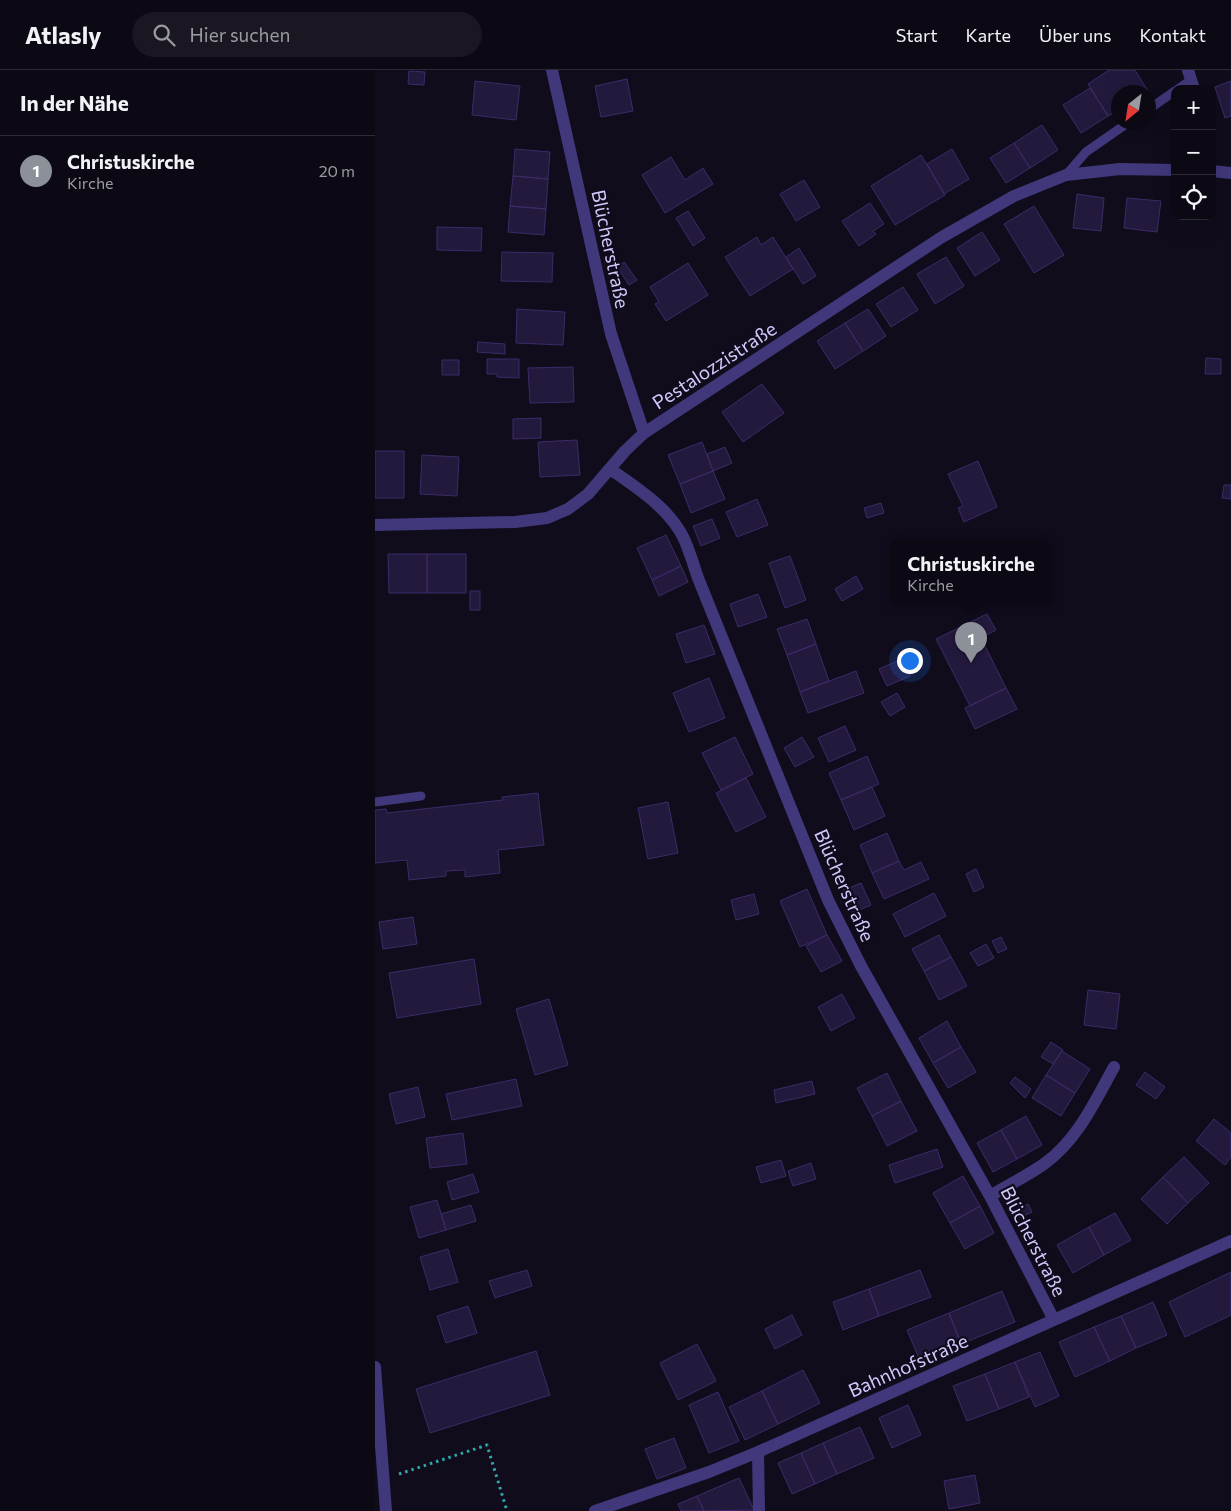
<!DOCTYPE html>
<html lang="de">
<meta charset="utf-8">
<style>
body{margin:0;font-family:Commissioner,sans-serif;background:#1a1722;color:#f1f3f6}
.controls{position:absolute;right:15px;top:15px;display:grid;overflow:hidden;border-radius:10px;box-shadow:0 5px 20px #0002}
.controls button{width:45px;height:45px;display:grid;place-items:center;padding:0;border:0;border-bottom:1px solid #2c2a34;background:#0c0915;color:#f1f3f6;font:25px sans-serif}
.compass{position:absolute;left:736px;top:15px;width:45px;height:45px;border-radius:50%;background:#0c0915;box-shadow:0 5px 20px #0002;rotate:210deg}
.you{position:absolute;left:534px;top:590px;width:18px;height:18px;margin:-12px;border:4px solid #fff;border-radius:50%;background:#1a73e8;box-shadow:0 0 0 8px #1a73e833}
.badge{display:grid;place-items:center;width:32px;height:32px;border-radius:50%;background:#8c9099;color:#fff;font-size:16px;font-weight:700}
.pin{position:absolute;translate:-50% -41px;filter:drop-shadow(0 1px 2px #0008)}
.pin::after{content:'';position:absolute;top:26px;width:18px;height:15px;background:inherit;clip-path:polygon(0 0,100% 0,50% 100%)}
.popup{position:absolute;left:515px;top:470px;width:162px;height:65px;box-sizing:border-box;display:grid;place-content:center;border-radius:10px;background:#0c0915;filter:drop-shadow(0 1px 4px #0005);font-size:16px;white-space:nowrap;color:#9a9aa0}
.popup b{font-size:19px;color:#f1f3f6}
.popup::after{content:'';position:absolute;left:50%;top:100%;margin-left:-10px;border:10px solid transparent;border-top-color:#0c0915}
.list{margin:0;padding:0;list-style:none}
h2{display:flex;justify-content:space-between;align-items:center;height:65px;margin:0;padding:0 20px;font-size:21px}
h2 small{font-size:16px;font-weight:400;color:#9a9aa0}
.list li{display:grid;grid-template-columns:32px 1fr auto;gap:15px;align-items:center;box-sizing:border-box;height:70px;padding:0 20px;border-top:1px solid #2c2a34}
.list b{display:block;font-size:19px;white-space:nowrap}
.list p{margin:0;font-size:16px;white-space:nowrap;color:#9a9aa0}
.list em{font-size:16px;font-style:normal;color:#9a9aa0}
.icon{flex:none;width:28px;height:28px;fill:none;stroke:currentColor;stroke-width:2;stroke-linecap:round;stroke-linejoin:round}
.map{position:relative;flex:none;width:856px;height:1441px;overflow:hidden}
header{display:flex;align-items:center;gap:30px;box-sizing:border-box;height:70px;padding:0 25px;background:#0c0915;border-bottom:1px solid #2c2a34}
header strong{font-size:24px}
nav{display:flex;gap:28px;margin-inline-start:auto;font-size:18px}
.search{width:350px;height:45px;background:#1a1722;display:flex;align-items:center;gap:12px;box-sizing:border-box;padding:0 18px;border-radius:28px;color:#9a9aa0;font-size:19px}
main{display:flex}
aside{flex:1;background:#0c0915}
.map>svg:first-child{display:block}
.building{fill:#23193d;stroke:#3c2b68}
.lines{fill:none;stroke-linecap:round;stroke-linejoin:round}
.path{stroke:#30a7aa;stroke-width:3;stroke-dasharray:2.5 4;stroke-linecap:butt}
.lane{stroke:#40387a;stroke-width:9}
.street{stroke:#40387a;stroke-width:12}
.labels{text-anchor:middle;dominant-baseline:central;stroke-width:4.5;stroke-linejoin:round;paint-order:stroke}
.street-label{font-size:19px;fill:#d3c9fd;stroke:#100c1c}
</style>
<header>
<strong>Atlasly</strong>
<div class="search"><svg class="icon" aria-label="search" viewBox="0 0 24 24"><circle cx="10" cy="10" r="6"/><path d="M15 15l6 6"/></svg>Hier suchen</div>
<nav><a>Start</a><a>Karte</a><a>Über uns</a><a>Kontakt</a></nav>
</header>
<main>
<aside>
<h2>In der Nähe<small></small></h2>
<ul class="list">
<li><span class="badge">1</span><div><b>Christuskirche</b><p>Kirche</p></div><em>20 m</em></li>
</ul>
</aside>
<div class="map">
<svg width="856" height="1441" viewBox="0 0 856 1441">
<rect width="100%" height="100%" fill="#100c1c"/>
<!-- building -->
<path class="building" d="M734,0H760L773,21L771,22H744V40L733,46L713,14Z
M34,1L50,2L49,15L33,14Z
M252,9L258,41L226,47L220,16Z
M100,11L145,16L141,50L97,45Z
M856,11V46L850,48L840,17Z
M715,18L733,46L706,63L688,35Z
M667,55L683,80L655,98L639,73Z
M639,73L655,98L631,113L615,88Z
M140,79L175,82L173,109L138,106Z
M577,79L594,109L569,124L552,94Z
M546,85L570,125L520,155L496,116Z
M296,87L310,110L328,98L338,114L290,143L267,105Z
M138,106L173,109L171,139L135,136Z
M429,110L445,137L421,151L405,124Z
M702,124L729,128L726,161L698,158Z
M752,128L786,131L782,162L749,158Z
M495,133L509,154L498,161L501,164L484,176L467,151Z
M135,136L171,139L169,165L133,162Z
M659,136L689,185L659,203L629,154Z
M313,141L330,168L318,176L301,148Z
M62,157L107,158L106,181L62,180Z
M607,162L625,190L600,206L582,178Z
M382,167L386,175L398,167L418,199L375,226L350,187Z
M424,178L441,206L428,214L411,187Z
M127,182L178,183L177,212L126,211Z
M571,187L589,216L560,234L542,204Z
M249,192L262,210L254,215L242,197Z
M313,193L333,225L291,251L280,234L284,232L275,217Z
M528,217L543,240L516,257L501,234Z
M142,239L190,242L188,275L141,273Z
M493,239L511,266L488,281L470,253Z
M470,253L488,281L460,299L442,271Z
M103,272L130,274V284L102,282Z
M831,288L846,289V304H830Z
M112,289H144V308L122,307V304H112Z
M67,290H84V305H67Z
M198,297L199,332L155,333L153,298Z
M387,314L409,343L368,372L347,342Z
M166,348V368L138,369V349Z
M202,370L205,405L165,407L163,372Z
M327,372L338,401L305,414L293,385Z
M350,377L357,393L338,401L332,384Z
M0,381H29V428H0Z
M47,385L84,387L82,426L45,424Z
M603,391L622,437L589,452L583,438L588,436L573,404Z
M338,401L350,429L316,443L305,414Z
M849,415H856V429L847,428Z
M382,429L393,455L362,467L351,442Z
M506,433L509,443L492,448L489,438Z
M337,449L345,468L326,476L318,456Z
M291,465L306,496L277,510L262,478Z
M13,484H52V523H14Z
M52,484H91V523H52Z
M415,486L431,530L410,538L394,493Z
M306,496L313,512L284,526L277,510Z
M481,506L488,519L467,531L460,519Z
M95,521H105V540H95Z
M383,524L392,547L363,557L355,534Z
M612,544L621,560L606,568L631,618L595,636L561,569Z
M432,549L441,574L412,585L402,559Z
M329,555L340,584L311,593L301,564Z
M441,574L454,611L425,622L412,585Z
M527,589L535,606L512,616L504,599Z
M481,601L489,623L433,643L425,622Z
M334,608L350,648L314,662L298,623Z
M631,618L642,639L600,659L590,638Z
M522,623L530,637L515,646L506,632Z
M470,656L481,680L454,692L443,668Z
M360,667L378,704L346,720L327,683Z
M427,667L439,687L420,697L409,678Z
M492,686L504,714L466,730L454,703Z
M371,708L391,747L361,762L341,723Z
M497,717L510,746L479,760L466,730Z
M163,723L169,775L123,780L125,803L90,807V800L71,801V806L34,810L32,790L0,793V740L11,739L12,743L128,730L127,727Z
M293,732L303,783L273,789L263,738Z
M512,763L524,791L497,803L485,775Z
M524,791L529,800L546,792L554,809L509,829L497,803Z
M601,799L609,817L599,822L591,804Z
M486,813L496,835L477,843L467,821Z
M432,819L452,865L425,877L405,831Z
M559,823L571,846L530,867L518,844Z
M379,824L384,844L361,850L356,830Z
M38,847L42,874L8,879L4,852Z
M452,865L467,891L446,902L431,876Z
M564,865L576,887L549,901L537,879Z
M626,867L632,879L623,883L617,871Z
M611,874L619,888L603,896L595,883Z
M576,887L592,916L564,930L549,901Z
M99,889L106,934L22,948L14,903Z
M713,920L745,924L741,959L709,955Z
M467,924L480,948L456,961L443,937Z
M174,929L193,995L160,1005L141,939Z
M572,951L586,977L558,993L544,968Z
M676,972L688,980L678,994L666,987Z
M586,977L601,1002L573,1018L558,993Z
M687,981L715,999L700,1023L671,1005Z
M770,1002L790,1017L781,1029L761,1015Z
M512,1003L526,1031L497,1046L482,1018Z
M671,1005L700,1023L686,1046L657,1028Z
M640,1007L656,1019L650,1028L635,1013Z
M141,1009L147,1036L77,1050L71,1024Z
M437,1011L440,1024L401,1033L399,1020Z
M43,1017L50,1047L21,1054L14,1024Z
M526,1031L542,1061L512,1076L497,1046Z
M651,1046L667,1075L642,1089L626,1060Z
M839,1049L856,1063V1087L850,1095L821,1071Z
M626,1060L642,1089L618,1102L602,1073Z
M88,1063L92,1094L55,1098L51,1068Z
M562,1079L568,1097L520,1113L514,1095Z
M809,1087L834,1113L813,1133L788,1107Z
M406,1090L411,1106L386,1113L381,1097Z
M436,1093L441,1109L418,1116L413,1101Z
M98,1104L104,1122L77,1130L72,1112Z
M588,1106L605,1136L575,1153L558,1123Z
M788,1107L813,1133L792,1154L766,1129Z
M62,1130L71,1160L44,1168L35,1137Z
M653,1134L657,1142L646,1147L642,1139Z
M96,1135L101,1151L71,1160L66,1144Z
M605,1136L619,1163L590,1179L575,1153Z
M740,1143L756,1170L729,1185L714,1157Z
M714,1157L729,1185L698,1203L682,1175Z
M73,1179L83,1212L55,1220L45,1187Z
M152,1200L157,1216L120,1228L114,1211Z
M545,1200L556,1227L504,1246L494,1219Z
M856,1202V1245L810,1267L794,1232Z
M494,1219L504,1246L468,1260L458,1232Z
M627,1221L640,1252L586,1274L574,1243Z
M778,1232L792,1265L761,1278L746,1246Z
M93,1236L102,1263L71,1273L62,1246Z
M574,1243L586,1274L545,1291L532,1260Z
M417,1245L427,1265L400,1279L390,1259Z
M746,1246L761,1278L735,1291L719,1257Z
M719,1257L735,1291L700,1307L684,1272Z
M322,1274L341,1311L303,1330L285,1293Z
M161,1281L175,1325L55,1363L41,1319Z
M665,1282L684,1326L660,1337L640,1292Z
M640,1292L654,1327L624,1339L610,1304Z
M428,1300L445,1333L403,1354L387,1321Z
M610,1304L624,1339L592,1351L578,1316Z
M387,1321L403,1354L370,1370L354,1337Z
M343,1322L364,1371L334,1383L314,1335Z
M533,1335L546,1365L517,1378L504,1348Z
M485,1357L499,1388L462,1404L448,1373Z
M299,1368L311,1398L282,1409L270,1379Z
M448,1373L462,1404L440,1414L426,1383Z
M426,1383L440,1414L417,1424L403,1393Z
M600,1405L605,1433L574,1439L569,1411Z
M364,1408L379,1440L329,1441L322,1426Z
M322,1426L329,1441H306L303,1434Z"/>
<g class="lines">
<!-- path -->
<path class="path" d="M24,1404L112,1375L132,1441"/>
<!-- lane -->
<path class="lane" d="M803,19L816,10
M774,39L800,21
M691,105L711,82L754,52
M0,732L46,726"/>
<!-- street -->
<path class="street" d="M177,0L236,264L269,363
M813,0L819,19
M837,101L856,103
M235,399C262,418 296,439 310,471C315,483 319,496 323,508L453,830L486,896L615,1126L679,1250
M0,455L140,452L172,448L193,439L213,424L250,381L269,363L567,167L639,126L691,105L745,99L800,100
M615,1126C633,1115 652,1106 669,1094C702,1071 720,1031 739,997
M0,1297L11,1441
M383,1382L384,1441
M220,1441L334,1402L383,1382L856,1171"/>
</g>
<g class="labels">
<!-- street labels -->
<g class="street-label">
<text transform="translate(236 179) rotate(78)">Blücherstraße</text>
<text transform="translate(339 295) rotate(-33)">Pestalozzistraße</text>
<text transform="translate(470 815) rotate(66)">Blücherstraße</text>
<text transform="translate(659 1171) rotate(63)">Blücherstraße</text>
<text transform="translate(533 1295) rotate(-24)">Bahnhofstraße</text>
</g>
</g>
</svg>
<div class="controls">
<button>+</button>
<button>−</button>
<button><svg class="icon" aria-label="locate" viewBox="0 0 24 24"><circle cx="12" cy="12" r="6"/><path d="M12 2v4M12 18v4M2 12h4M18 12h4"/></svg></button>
</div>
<svg class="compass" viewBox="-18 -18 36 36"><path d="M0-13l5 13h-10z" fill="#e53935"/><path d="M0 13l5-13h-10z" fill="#9a9aa0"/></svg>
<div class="you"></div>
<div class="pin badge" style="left:596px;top:593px">1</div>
<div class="popup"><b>Christuskirche</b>Kirche</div>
</div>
</main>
